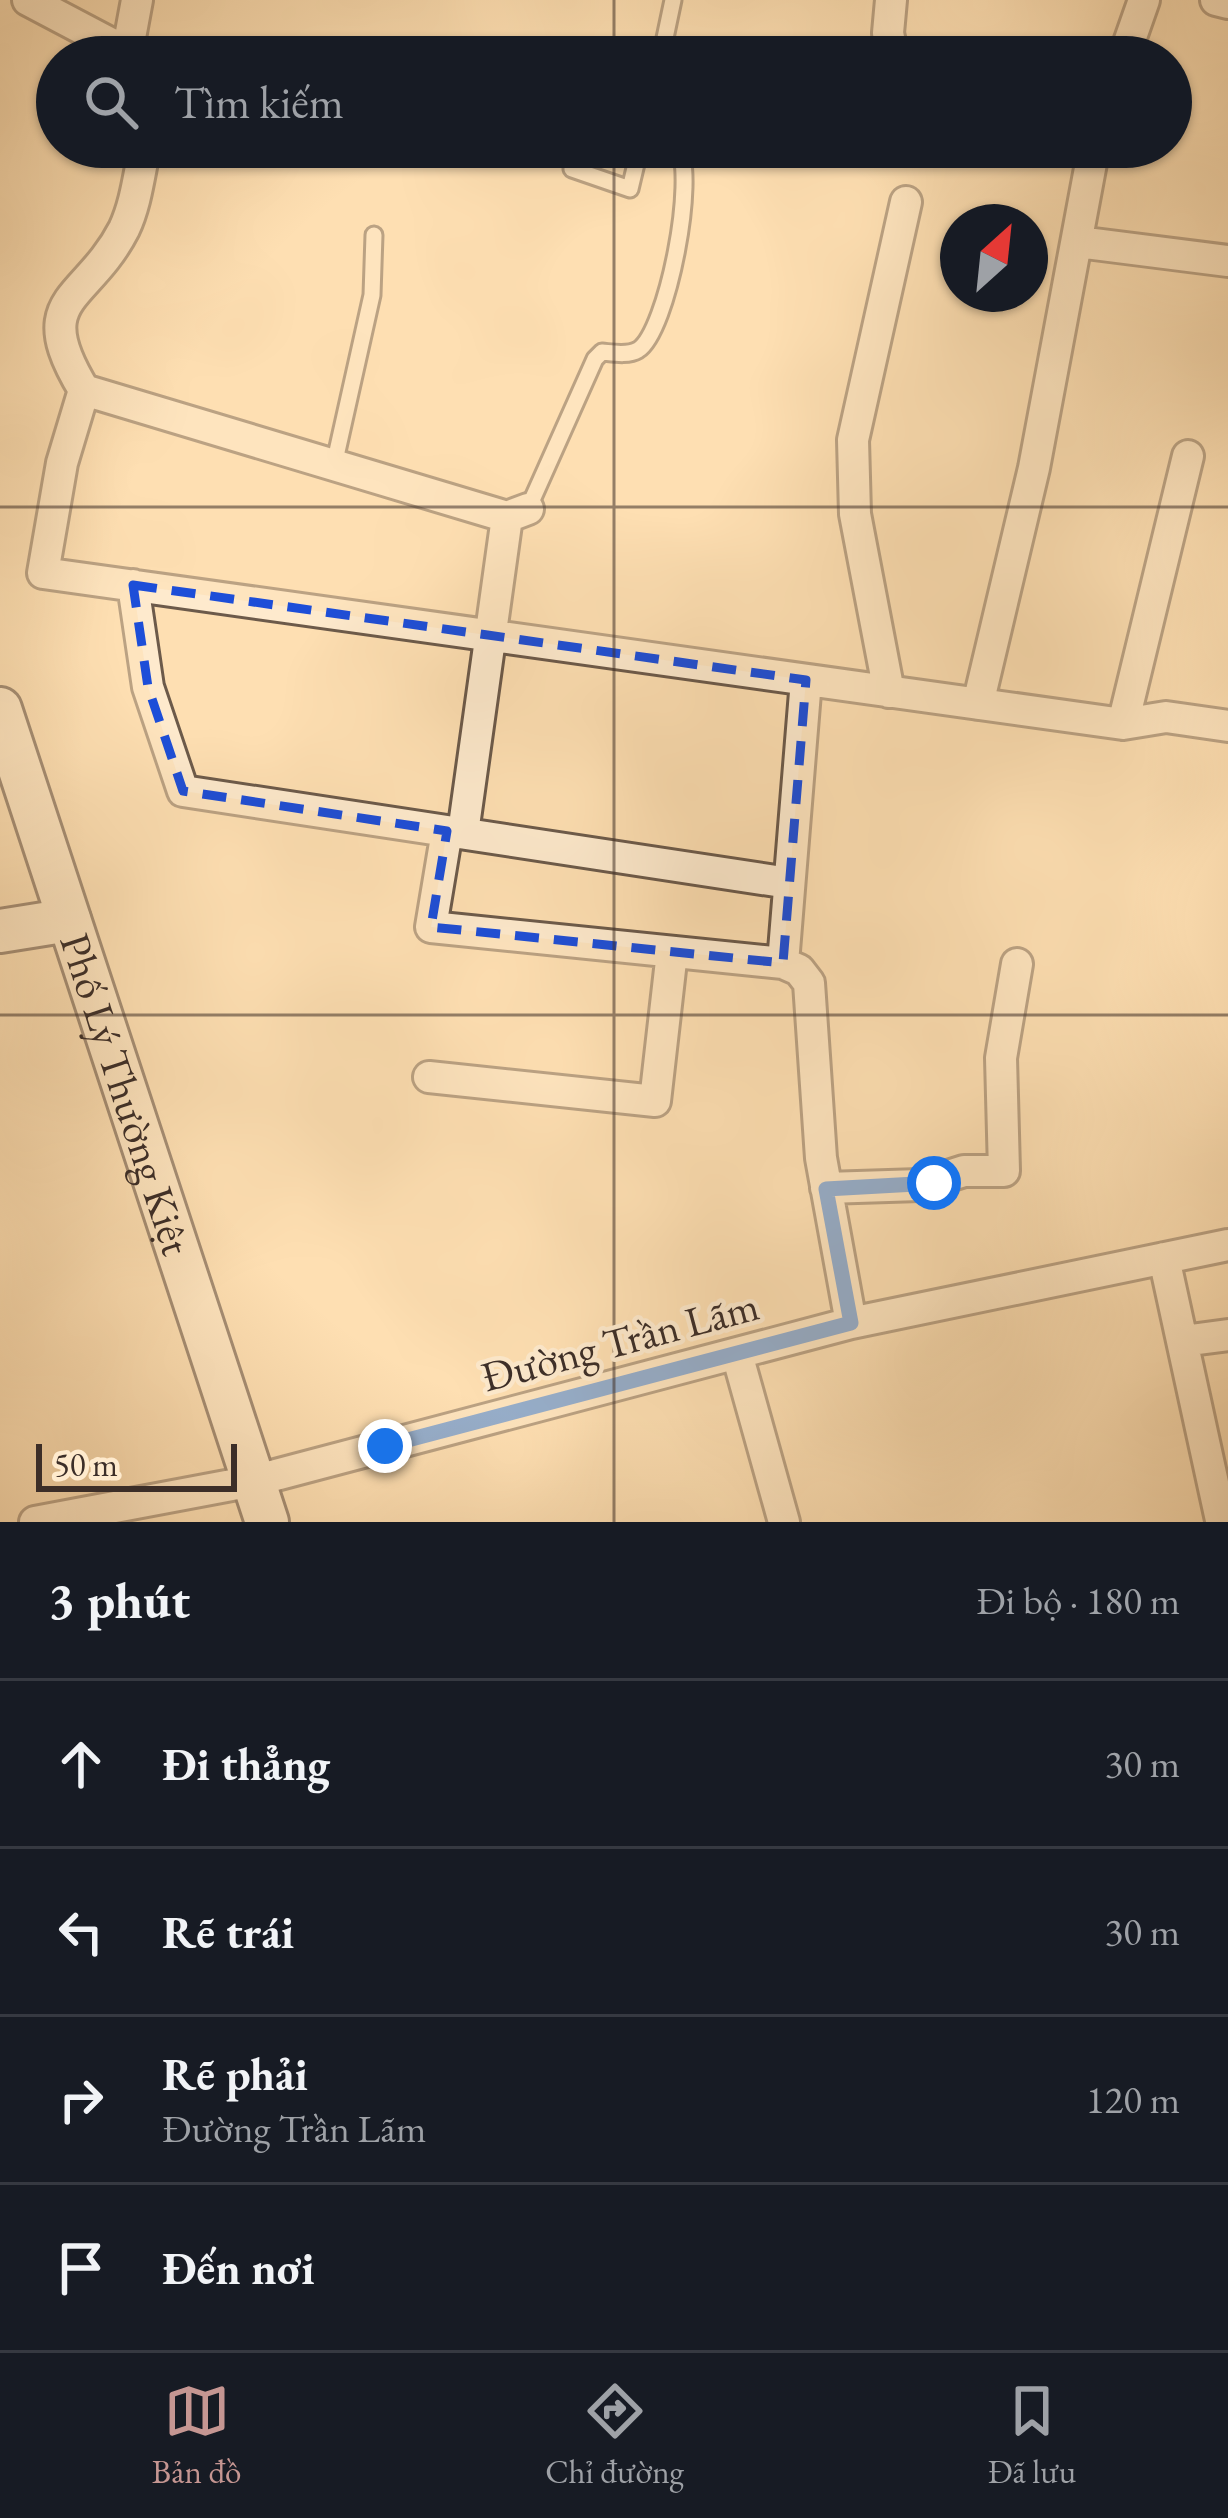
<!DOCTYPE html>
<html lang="vi">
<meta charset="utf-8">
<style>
body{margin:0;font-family:"EB Garamond",serif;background:#242831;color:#f1f3f6}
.compass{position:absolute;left:940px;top:204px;width:108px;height:108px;border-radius:50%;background:#171b24;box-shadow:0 3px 9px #0004;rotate:27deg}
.scale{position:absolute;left:36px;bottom:30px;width:201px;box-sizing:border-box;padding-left:12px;border:6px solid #3c2e28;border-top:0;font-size:33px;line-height:42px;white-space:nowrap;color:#3c2e28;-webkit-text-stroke:9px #feeacd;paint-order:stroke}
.stop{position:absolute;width:36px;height:36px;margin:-27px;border:9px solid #1a73e8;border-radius:50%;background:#fff}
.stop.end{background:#1a73e8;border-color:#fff;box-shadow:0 3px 12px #0008}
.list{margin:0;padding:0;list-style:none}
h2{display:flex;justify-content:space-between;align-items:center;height:156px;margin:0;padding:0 48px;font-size:51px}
h2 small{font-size:39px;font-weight:400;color:#9ea1a6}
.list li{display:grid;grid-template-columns:78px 1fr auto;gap:36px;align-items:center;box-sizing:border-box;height:168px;padding:0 48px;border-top:3px solid #363941}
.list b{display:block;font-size:45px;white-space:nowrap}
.list p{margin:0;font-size:39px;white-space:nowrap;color:#9ea1a6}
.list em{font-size:39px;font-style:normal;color:#9ea1a6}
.icon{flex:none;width:66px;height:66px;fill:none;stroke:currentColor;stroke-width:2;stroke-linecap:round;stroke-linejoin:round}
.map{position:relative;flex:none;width:1228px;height:1522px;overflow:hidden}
.search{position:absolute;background:#171b24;box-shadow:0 3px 9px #0004;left:36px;right:36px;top:36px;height:132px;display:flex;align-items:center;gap:30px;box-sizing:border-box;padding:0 42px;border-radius:66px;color:#9ea1a6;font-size:45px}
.sheet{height:828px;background:#171b24}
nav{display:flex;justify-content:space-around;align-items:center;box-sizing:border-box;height:168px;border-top:3px solid #363941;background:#171b24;font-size:33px;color:#9ea1a6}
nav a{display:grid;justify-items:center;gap:6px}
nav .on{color:#c59692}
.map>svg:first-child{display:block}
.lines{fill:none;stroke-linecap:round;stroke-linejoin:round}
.lane-casing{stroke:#6c5a4a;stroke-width:21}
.street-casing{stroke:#6c5a4a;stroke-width:36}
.secondary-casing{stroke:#3c2e28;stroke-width:48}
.lane{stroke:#feeacd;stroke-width:15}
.street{stroke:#feeacd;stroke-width:30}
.secondary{stroke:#feeacd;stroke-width:42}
.route{stroke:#1a73e8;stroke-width:15}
.marked{fill:none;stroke:#1d4ed8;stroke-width:9;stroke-dasharray:24 15;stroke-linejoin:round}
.grid{fill:none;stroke:#3c2e28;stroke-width:3;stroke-opacity:0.55}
.labels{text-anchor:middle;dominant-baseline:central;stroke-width:9;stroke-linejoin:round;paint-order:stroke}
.street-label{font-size:42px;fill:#3c2e28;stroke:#feeacd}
</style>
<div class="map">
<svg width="1228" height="1522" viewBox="0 0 1228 1522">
<rect width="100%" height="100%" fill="#fedfb2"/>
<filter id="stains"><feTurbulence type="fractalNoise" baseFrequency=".00167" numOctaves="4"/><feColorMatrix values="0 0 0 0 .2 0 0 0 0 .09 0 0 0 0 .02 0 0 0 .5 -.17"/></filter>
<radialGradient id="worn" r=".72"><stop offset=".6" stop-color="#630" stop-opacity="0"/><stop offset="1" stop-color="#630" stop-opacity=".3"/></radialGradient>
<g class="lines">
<defs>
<path id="lane" d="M661,57L673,0
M572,169L630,189L640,147
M334,465L372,295L374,235
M528,509L595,359L602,352C613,353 628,356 638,350C668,331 697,174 678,147"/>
<path id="street" d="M28,0L136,57
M891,0L888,33L893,57
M1216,0L1228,3
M127,54L137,0
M1124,57L1144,0
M145,147C139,174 136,204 124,229C86,303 27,296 84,390L507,517L528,509
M1078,242L1228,261
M84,390L62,463L43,573L1123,724L1166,717L1228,726
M133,585L148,687L183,791L789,883
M889,692L855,514L853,440L906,202
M978,704L1034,468L1094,147
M1123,724L1188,456
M447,831L431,927L783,963L799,970L809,983L821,1158L851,1323
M463,833L507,517
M783,963L806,680
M429,1077L655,1101L672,952
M826,1188L920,1185L964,1171H1004L1001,1058L1017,964
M1164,1258L1221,1520
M1183,1341L1228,1335
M737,1354L784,1522
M35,1522L253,1481L851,1323L1228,1245"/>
<g id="secondary">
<path id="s1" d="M0,709L267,1522"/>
<path d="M0,931L69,920"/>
</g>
</defs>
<!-- lane casing -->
<use href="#lane" class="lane-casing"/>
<!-- street casing -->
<use href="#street" class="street-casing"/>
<!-- secondary casing -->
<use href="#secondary" class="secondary-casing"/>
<!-- lane -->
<use href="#lane" class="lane"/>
<!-- street -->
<use href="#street" class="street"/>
<!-- secondary -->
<use href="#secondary" class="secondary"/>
</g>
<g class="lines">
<!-- route -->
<path class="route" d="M385,1446L851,1323L826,1189L934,1183"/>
</g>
<!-- marked area -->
<path d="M0 0H1228V1522H0ZM133,585L806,680L783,963L431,927L447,831L183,791L148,687Z" fill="#fedfb2" fill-opacity=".55" fill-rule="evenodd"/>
<path class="marked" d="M133,585L806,680L783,963L431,927L447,831L183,791L148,687Z"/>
<!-- grid -->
<path class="grid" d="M614,0V57M614,147V1522M0,507H1228M0,1015H1228"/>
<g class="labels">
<!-- street labels -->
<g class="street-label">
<text stroke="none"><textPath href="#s1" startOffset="405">Phố Lý Thường Kiệt</textPath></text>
<text transform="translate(620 1341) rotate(-15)">Đường Trần Lãm</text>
</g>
</g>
<rect width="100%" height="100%" filter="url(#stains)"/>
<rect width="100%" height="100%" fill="url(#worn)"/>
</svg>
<svg class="compass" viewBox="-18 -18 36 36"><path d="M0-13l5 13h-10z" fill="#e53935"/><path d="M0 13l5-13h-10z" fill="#9ea1a6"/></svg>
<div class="scale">50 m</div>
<div class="stop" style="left:934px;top:1183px"></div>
<div class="stop end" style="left:385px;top:1446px"></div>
<div class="search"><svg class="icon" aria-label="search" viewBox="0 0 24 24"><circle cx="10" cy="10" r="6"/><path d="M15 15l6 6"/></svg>Tìm kiếm</div>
</div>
<section class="sheet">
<h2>3 phút<small>Đi bộ · 180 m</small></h2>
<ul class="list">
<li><svg class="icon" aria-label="ahead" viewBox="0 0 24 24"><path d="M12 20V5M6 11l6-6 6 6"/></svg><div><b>Đi thẳng</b></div><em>30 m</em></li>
<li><svg class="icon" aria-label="left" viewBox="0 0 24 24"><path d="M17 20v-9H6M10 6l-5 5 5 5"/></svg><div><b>Rẽ trái</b></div><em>30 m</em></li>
<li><svg class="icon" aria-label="right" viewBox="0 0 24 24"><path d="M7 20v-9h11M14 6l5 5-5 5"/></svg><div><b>Rẽ phải</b><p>Đường Trần Lãm</p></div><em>120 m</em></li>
<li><svg class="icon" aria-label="arrive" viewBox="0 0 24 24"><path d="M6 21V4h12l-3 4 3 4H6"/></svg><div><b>Đến nơi</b></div></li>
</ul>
</section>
<nav>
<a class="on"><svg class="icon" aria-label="map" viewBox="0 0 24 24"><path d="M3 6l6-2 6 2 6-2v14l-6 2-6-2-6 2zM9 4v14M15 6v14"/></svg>Bản đồ</a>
<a><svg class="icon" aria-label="directions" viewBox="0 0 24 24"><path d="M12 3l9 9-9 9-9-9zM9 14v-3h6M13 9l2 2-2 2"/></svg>Chỉ đường</a>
<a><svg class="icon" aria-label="saved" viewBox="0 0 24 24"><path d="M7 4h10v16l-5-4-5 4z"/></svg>Đã lưu</a>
</nav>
